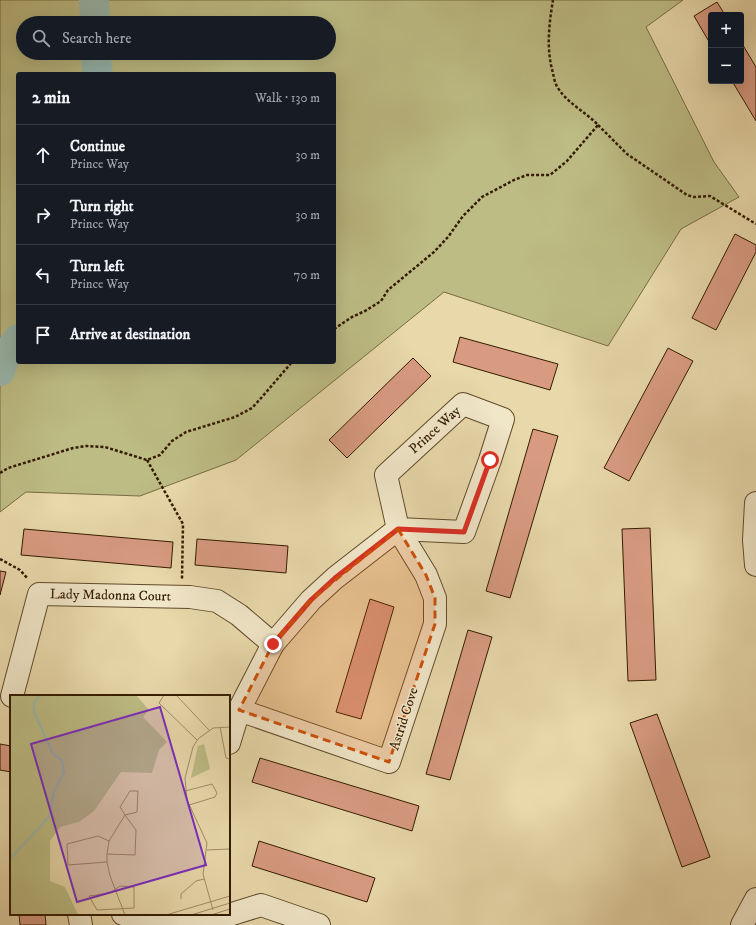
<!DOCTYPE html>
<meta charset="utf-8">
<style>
body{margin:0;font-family:"IM FELL DW Pica",serif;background:#20242c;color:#f1f3f6}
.controls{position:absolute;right:12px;top:12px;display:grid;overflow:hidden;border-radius:4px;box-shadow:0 4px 16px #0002}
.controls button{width:36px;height:36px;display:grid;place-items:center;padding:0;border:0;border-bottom:1px solid #363941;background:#171b24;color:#f1f3f6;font:20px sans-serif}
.stop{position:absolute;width:12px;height:12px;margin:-9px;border:3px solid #d93025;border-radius:50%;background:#fff}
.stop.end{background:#d93025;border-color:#fff;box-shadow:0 1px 4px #0008}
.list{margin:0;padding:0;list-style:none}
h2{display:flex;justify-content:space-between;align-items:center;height:52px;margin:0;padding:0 16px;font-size:17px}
h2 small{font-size:13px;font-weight:400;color:#9ea1a6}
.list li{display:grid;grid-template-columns:26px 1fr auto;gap:12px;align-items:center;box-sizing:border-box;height:60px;padding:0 16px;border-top:1px solid #363941}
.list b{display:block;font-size:15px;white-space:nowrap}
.list p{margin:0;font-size:13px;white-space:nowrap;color:#9ea1a6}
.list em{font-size:13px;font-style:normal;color:#9ea1a6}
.icon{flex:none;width:22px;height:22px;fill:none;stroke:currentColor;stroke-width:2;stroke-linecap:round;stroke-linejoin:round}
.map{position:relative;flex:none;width:756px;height:925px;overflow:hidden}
.search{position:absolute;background:#171b24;box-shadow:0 4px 16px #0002;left:16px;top:16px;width:320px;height:44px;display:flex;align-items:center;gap:10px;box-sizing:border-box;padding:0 14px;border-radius:22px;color:#9ea1a6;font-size:15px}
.panel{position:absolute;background:#171b24;box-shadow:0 4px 16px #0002;left:16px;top:72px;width:320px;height:292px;border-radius:4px}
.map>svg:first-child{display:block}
.green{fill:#bdbc84;stroke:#786c42;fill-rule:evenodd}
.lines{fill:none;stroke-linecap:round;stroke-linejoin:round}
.river{stroke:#98b9af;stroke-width:30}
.building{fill:#d89b82;stroke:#341b00}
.minor-casing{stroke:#614a2a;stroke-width:24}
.path{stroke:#341b00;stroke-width:2.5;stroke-dasharray:3 2;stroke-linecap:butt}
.minor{stroke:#f0e6c8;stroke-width:22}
.route{stroke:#d93025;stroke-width:5}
.marked{fill:#cd500a;fill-opacity:0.2;stroke:#cd500a;stroke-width:3;stroke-dasharray:8 5;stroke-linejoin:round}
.labels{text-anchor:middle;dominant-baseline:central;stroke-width:3;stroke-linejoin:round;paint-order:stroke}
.street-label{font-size:14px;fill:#341b00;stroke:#f0e6c8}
.inset-river{fill:none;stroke:#98b9af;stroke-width:2}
.inset-road{fill:none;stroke:#a08c66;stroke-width:1}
.view{fill:#7b2cbf;fill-opacity:0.15;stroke:#7b2cbf;stroke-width:2}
.inset-edge{fill:none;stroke:#341b00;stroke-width:2}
</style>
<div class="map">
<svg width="756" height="925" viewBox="0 0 756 925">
<rect width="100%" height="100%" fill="#e8d8aa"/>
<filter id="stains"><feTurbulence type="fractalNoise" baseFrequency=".005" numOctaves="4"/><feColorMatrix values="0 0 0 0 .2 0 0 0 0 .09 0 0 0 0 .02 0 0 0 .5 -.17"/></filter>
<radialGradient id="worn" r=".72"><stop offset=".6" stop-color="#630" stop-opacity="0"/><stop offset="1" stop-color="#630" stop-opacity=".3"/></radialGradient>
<!-- green -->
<path class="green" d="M0,0H683L646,27L714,162L739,197L681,229L608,346L444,292L236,460L140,496L26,492L0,512ZM23,23H329V53H23ZM18,74H334V362H18Z"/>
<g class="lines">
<!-- river -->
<path class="river" d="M94,0L95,23
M95,53L98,74
M0,371L5,357L18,339"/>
</g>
<!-- building -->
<path class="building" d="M717,2L725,15H711V45L694,16Z
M741,42L756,67V121L732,81H741Z
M735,234L756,245V252L716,330L692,318Z
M460,337L558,364L550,390L453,362Z
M668,348L693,361L629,481L604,468Z
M413,358L431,376L347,458L329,440Z
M533,429L558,436L510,598L486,591Z
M650,528L656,680L628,681L622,529Z
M24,529L173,542L171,568L21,555Z
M197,539L288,546L286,573L195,565Z
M0,571L6,572L0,595Z
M370,599L394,607L361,719L336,712Z
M468,630L492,637L450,780L426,774Z
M657,714L710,857L682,867L630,723Z
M0,744L11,746V772L0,770Z
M260,758L419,806L412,831L252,782Z
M259,841L375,878L367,902L252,866Z
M19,914H45L46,925H20Z"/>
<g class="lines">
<defs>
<g id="minor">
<path d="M463,404L503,419L490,460L464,532L398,529L386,475Z"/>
<path d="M756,503L754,540L756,565"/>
<path id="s1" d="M12,696L39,594L190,597L217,601L239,615L273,644"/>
<path d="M229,743L239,710L273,644L311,600L335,578L398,529L426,575L435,598V624L389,762L239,710"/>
<path d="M79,914L81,925"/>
<path d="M123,914L197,925"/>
<path d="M197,925L261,905L319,925"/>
<path d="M742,925L756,899"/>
</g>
</defs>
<!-- minor casing -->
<use href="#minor" class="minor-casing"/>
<!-- path -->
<path class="path" d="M598,125L627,154L687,195L694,197L710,196L756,224
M334,329L352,317L365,311L381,301L388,290L434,252L448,237L463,216L482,197L514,180L527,175H550L567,161L598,125C586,112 568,104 558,88C555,84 554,78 553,73C546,49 549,24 553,0
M147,460L183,524L182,579
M0,473L8,468L73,448L86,446L105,447L147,460L160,455L172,441L186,432L235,417L252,408L262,397L292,362
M0,559L20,570L28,579"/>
<!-- minor -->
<use href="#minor" class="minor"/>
</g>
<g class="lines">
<!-- route -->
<path class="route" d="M273,644L311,600L335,578L398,529L464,532L490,460"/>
</g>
<!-- marked area -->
<path class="marked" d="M398,529L426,575L435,598V624L389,762L239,710L273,644L311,600Z"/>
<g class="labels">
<!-- street labels -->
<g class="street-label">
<text transform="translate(435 430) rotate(-42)">Prince Way</text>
<text stroke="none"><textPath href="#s1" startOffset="177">Lady Madonna Court</textPath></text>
<text transform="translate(404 719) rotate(-72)">Astrid Cove</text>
</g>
</g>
<!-- overview -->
<g transform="translate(10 695)">
<rect width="220" height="220" fill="#e8d8aa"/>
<path d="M0,0H126L139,15L133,22L157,47L149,55L142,78L111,77L84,116L69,127L50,132L40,146V186L55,192L68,220H0ZM194,49L200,74L181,83L188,51Z" fill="#bdbc84"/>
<path class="inset-river" d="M0,164L39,122L44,97L54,77L52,65L43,59L24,17V9L29,0"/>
<path class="inset-road" d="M154,0L149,8L187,45M166,0L199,35M210,32L216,63L220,64M120,96H128L127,117L115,120L110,112ZM175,96L202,89L207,98L205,102L179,110M197,155L220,154M97,159L125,160L126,135L115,120L99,146L97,159V167L100,181L115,220M97,167L58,170L57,149L88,141L99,146M110,191L124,192V213L87,215L79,201L100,198ZM171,204V199L186,186L194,184M203,215L193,179L197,148L177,105L175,83L183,52L188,44L203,33L220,32M156,220L220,201M181,220L220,208M201,220L220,214"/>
<path class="view" d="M150,12L196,170L67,207L21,49Z"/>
<rect width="220" height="220" class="inset-edge"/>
</g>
<rect width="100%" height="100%" filter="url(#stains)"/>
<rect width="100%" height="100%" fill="url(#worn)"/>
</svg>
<div class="controls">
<button>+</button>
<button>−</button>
</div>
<div class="stop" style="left:490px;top:460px"></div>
<div class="stop end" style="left:273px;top:644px"></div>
<div class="search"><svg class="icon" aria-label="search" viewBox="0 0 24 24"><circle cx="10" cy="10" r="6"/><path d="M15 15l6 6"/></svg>Search here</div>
<section class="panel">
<h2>2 min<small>Walk · 130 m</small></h2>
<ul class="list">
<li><svg class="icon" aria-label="ahead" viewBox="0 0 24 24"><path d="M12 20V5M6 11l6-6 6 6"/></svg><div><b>Continue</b><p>Prince Way</p></div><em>30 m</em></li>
<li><svg class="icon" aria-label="right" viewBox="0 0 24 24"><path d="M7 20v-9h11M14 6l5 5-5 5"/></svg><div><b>Turn right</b><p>Prince Way</p></div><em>30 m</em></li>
<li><svg class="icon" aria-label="left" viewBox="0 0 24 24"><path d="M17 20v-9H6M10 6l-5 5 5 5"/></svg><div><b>Turn left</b><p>Prince Way</p></div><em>70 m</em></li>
<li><svg class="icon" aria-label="arrive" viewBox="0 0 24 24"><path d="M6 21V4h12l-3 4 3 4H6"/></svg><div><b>Arrive at destination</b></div></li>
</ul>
</section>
</div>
